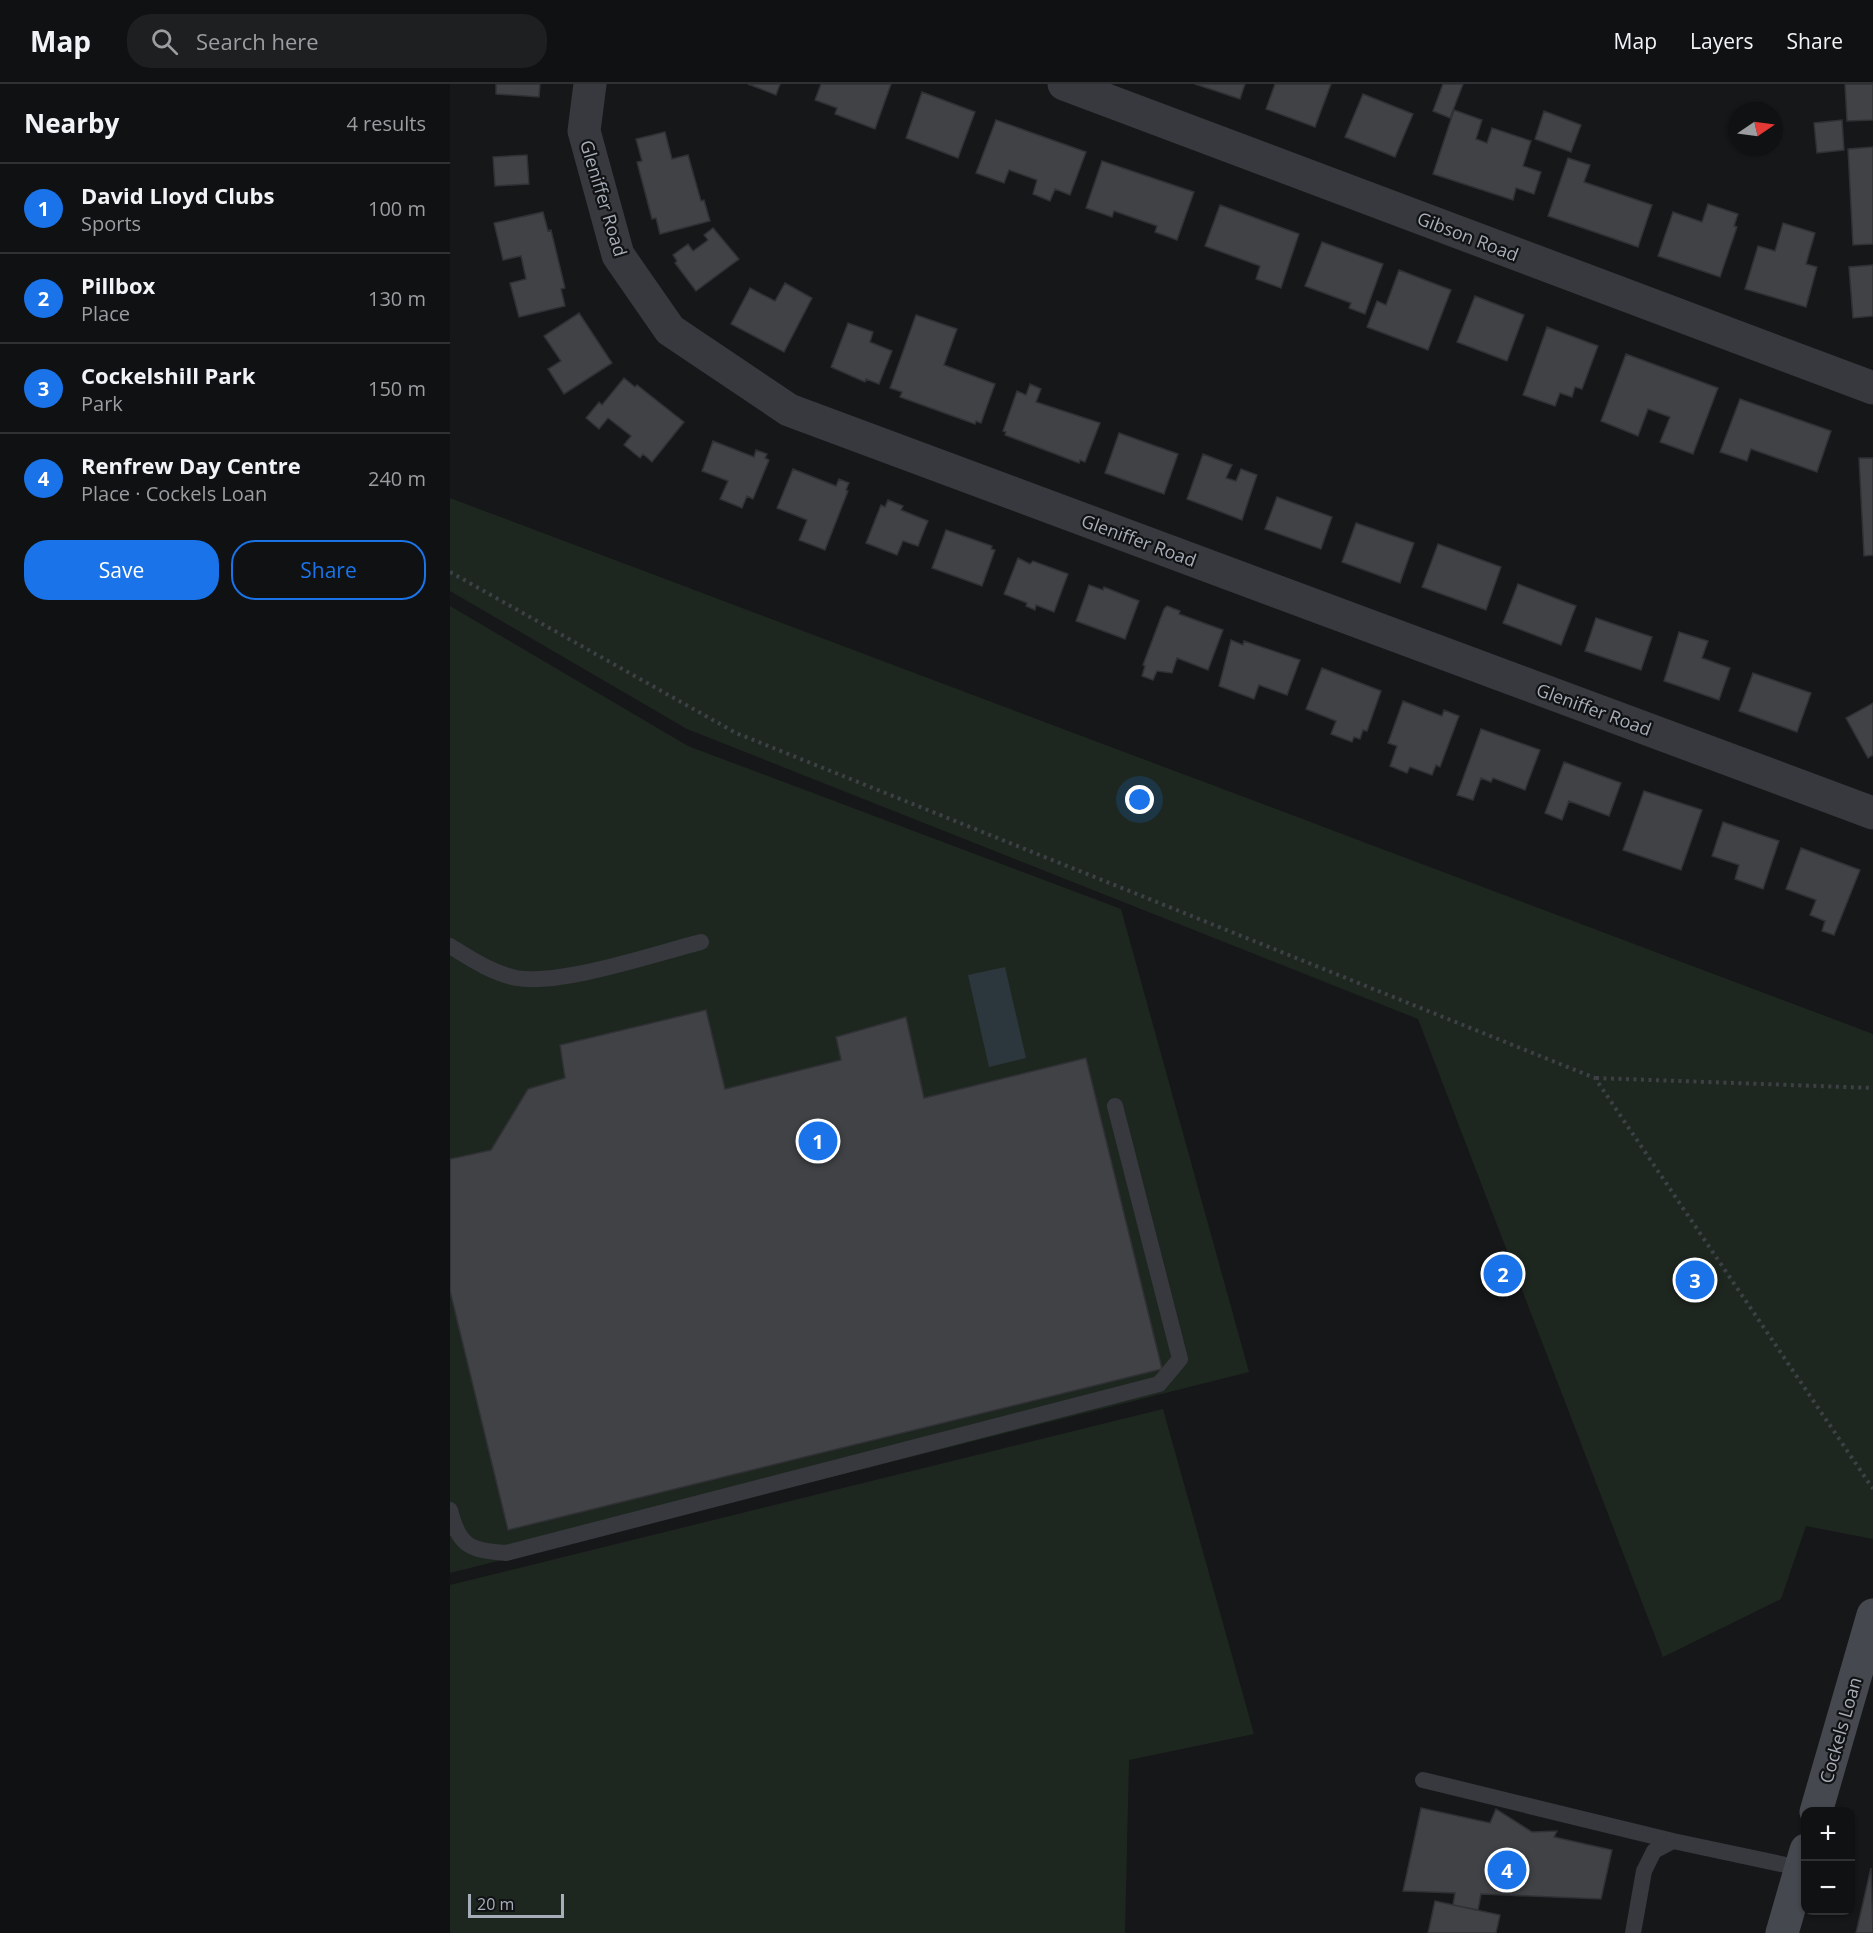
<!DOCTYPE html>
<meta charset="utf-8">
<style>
body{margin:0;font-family:"Open Sans",sans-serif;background:#1e1f21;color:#f1f3f6}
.controls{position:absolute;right:18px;bottom:18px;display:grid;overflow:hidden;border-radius:12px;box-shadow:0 2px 4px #0004}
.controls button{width:54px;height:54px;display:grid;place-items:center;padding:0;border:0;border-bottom:2px solid #303133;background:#101113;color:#f1f3f6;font:30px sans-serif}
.compass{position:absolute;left:1279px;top:18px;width:54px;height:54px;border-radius:50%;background:#101113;box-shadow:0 2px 4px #0004;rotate:77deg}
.scale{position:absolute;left:18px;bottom:15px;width:96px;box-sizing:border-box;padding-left:6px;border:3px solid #a8aeb9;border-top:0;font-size:16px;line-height:21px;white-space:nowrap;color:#a8aeb9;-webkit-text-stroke:4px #111214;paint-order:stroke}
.you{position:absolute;left:690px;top:716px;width:21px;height:21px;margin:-15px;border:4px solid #fff;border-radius:50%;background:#1a73e8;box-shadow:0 0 0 9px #1a73e833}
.badge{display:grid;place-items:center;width:39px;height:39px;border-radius:50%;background:#1a73e8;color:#fff;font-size:20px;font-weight:700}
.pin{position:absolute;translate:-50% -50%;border:3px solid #fff;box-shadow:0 2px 6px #0006}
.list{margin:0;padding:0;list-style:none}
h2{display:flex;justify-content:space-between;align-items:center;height:78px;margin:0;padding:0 24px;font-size:26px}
h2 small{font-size:20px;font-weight:400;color:#9c9da0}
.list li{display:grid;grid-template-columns:39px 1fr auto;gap:18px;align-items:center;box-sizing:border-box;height:90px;padding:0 24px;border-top:2px solid #303133}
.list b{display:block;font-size:22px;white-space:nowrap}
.list p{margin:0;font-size:20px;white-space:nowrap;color:#9c9da0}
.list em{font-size:20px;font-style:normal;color:#9c9da0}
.actions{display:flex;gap:12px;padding:18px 24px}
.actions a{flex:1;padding:14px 0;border:2px solid #1a73e8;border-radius:24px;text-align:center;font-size:21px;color:#1a73e8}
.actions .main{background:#1a73e8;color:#fff}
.icon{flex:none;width:33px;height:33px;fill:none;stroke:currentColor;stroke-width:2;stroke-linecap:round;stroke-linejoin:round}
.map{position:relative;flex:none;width:1423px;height:1849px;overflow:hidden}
header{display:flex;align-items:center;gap:36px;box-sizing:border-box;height:84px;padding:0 30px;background:#101113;border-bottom:2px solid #303133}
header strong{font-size:28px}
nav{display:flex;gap:33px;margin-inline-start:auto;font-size:21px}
.search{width:420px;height:54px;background:#1e1f21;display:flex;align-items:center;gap:15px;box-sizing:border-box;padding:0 21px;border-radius:24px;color:#9c9da0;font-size:22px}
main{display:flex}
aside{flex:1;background:#101113}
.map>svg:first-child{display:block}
.green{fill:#1e271f}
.water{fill:#2c363d}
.building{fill:#404246;stroke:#303135;stroke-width:1.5}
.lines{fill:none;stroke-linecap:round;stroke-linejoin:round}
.path{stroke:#3d4045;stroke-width:4;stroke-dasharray:3 4.5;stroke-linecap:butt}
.lane{stroke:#37393e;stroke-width:16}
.street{stroke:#37393e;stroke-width:33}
.secondary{stroke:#45484e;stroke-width:33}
.labels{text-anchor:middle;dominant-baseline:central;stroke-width:4.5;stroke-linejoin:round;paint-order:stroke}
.street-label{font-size:18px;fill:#a8aeb9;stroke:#111214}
</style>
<header>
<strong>Map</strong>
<div class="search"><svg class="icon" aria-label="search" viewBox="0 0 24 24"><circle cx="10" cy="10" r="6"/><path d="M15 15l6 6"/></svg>Search here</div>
<nav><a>Map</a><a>Layers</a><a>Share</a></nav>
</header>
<main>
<aside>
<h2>Nearby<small>4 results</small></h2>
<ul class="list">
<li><span class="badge">1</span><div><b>David Lloyd Clubs</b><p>Sports</p></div><em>100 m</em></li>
<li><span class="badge">2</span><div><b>Pillbox</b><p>Place</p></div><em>130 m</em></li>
<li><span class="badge">3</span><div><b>Cockelshill Park</b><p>Park</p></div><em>150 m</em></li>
<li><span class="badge">4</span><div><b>Renfrew Day Centre</b><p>Place · Cockels Loan</p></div><em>240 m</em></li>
</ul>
<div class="actions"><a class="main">Save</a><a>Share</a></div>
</aside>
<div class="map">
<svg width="1423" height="1849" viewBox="0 0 1423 1849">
<rect width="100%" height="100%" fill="#161719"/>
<!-- green -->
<path class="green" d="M0,414L1423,950V1455L1356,1442L1331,1515L1213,1573L968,935L237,645L0,507Z
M0,522L238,662L671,825L799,1288L0,1489Z
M713,1325L804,1650L679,1676L675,1849H0V1501Z"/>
<!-- water -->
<path class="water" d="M555,883L576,974L539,983L518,891Z"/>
<!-- building -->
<path class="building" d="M46,0H90L89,13L46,10Z
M298,0H330L326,11Z
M371,0H441L425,45L385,30L387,24L365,16Z
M745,0H795L790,15Z
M825,0H881L865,43L816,25Z
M993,0H1013L1000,34L983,27Z
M1395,0H1423V36L1397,37Z
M472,8L525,28L508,74L456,54Z
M913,10L963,30L945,73L895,53Z
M1004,26L1032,36L1026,55L1037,59L1042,44L1081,57L1073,82L1091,88L1084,110L1066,104L1063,116L983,90Z
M1094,27L1131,41L1121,68L1085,55Z
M546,36L636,68L620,111L605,105L600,117L583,110L587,96L559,86L554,99L526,89Z
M1392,36L1394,66L1367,69L1364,39Z
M215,48L222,75L238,71L251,117L254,116L260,137L210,150L206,134L202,135L187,78L192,77L186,55Z
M1423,63V160L1403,161L1398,65Z
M77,71L79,100L45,102L43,73Z
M1118,74L1140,81L1134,98L1202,121L1188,163L1098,132Z
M652,77L744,108L727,156L705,148L707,142L664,127L662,133L636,124Z
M1258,120L1288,130L1284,142L1287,143L1270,193L1208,172L1223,128L1252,138Z
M770,121L849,150L831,204L806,195L810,182L755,162Z
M93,128L98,147L101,146L115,204L111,205L115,222L69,233L60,199L76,195L71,172L53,176L44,139Z
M1333,139L1365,149L1356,180L1367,183L1356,223L1295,205L1308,162L1325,167Z
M263,144L289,175L246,207L225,179L227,177L223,171L238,160L243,167L258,156L254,151Z
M872,158L933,180L915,230L899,224L901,219L855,202Z
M1423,181V232L1403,234L1399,183Z
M949,186L1001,206L978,266L917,243L927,217L936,221Z
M335,199L362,214L334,268L281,240L300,204L325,217Z
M1025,212L1074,231L1057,277L1007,258Z
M129,229L162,279L114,310L98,285L111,277L94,252Z
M466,231L507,245L494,281L545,300L531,339L526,337L525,340L450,313L452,308L440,304Z
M398,239L423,248L420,258L442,267L429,300L416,295L415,298L381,283Z
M1097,243L1148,262L1132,305L1125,303L1122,313L1110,309L1105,322L1073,311Z
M1176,270L1268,304L1243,370L1210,358L1220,333L1198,325L1188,352L1151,337Z
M174,294L185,303L187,301L234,338L202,378L193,370L190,374L174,361L181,352L158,334L149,345L136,334L149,318L152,321Z
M580,300L591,305L586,318L650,339L635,378L630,376L629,379L555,351L556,348L553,347L567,307L576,311Z
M1290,315L1381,347L1367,388L1301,365L1297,377L1270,368Z
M669,349L728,370L714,410L655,389Z
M263,357L304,373L306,366L317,370L315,374L319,376L303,415L297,412L292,424L270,415L278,397L252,387Z
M753,370L782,381L776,394L786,397L791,385L807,391L792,436L737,415Z
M1409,374H1423V471L1414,472Z
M343,385L386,402L389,395L399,399L396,406L398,407L375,466L349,456L357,436L327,424Z
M827,413L882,433L871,465L815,445Z
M438,416L453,422L451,426L478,437L468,462L453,457L447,471L416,459L431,421L435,423Z
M906,439L964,459L950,499L892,478Z
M496,446L542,462L541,465L545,466L532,502L482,484Z
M988,460L1051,483L1036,526L972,503Z
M568,474L580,480L583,477L618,490L604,528L586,521L585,526L576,522L577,519L554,510Z
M1068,500L1126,522L1111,561L1053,539Z
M639,501L653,506L654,503L689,517L675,555L626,537Z
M717,522L730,527L729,530L773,546L758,586L727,574L722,589L707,587L703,596L692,592L695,582L693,581L714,525Z
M1146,534L1202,553L1191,586L1135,567Z
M1229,548L1258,557L1252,574L1280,584L1269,616L1214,597Z
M781,556L793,561L794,557L850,576L837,611L809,601L804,615L769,602Z
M872,584L931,607L917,647L913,646L910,655L904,653L902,658L881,650L886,637L856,625Z
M1303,589L1361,609L1347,648L1289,627Z
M953,617L992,632L994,626L1009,632L990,683L986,681L982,691L960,683L957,689L940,682L947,662L938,659Z
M1423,619V671L1418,674L1396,634Z
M1031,645L1090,666L1075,706L1043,694L1041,698L1031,694L1023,716L1007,711Z
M1114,678L1171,699L1159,732L1119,717L1112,736L1095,729Z
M1194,707L1252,726L1231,786L1173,766Z
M1273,738L1329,757L1313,805L1285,795L1289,781L1262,772Z
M1351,764L1410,786L1384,851L1372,847L1375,837L1360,831L1366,816L1336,805Z
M256,926L275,1005L391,976L386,953L456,933L474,1014L636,974L712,1285L58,1446L0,1207V1075L41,1066L78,1005L115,994L110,961Z
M1055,1180L1060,1195L1052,1199L1046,1184Z
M971,1724L1040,1739L1046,1725L1082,1748L1107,1747L1104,1753L1162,1766L1151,1815L1031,1810L1028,1826L1003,1821L1005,1809L953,1807Z
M1421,1784L1423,1849H1406Z
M985,1817L1050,1831L1046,1849H978Z"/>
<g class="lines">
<!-- path -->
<path class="path" d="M0,488L286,649L1145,994L1423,1405
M1146,994L1423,1004"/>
<!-- lane -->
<path class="lane" d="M0,862C21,875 42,889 66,894C110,902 204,870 251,858
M0,1426C9,1463 20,1466 56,1469L709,1300L730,1275L665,1022
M973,1696L1223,1757
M1183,1849L1194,1787L1204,1767L1223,1757L1350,1784"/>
<!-- street -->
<path class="street" d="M140,0L134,47L168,171L220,246L339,326L1423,729
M614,0L1423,304"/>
<!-- secondary -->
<path class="secondary" d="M1366,1728L1423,1531
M1332,1849L1356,1766"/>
</g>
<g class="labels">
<!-- street labels -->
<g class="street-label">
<text transform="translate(154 114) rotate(73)">Gleniffer Road</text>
<text transform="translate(1018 152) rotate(21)">Gibson Road</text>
<text transform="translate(689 456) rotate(20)">Gleniffer Road</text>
<text transform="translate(1144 625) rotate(20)">Gleniffer Road</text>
<text transform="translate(1390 1646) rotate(-74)">Cockels Loan</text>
</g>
</g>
</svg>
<div class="controls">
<button>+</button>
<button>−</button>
</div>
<svg class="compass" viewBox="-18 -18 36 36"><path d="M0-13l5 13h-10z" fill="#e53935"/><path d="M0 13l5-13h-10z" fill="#9c9da0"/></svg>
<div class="scale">20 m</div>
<div class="you"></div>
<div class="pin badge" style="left:368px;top:1057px">1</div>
<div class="pin badge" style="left:1053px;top:1190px">2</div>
<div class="pin badge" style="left:1245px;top:1196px">3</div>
<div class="pin badge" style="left:1057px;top:1786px">4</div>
</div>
</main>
